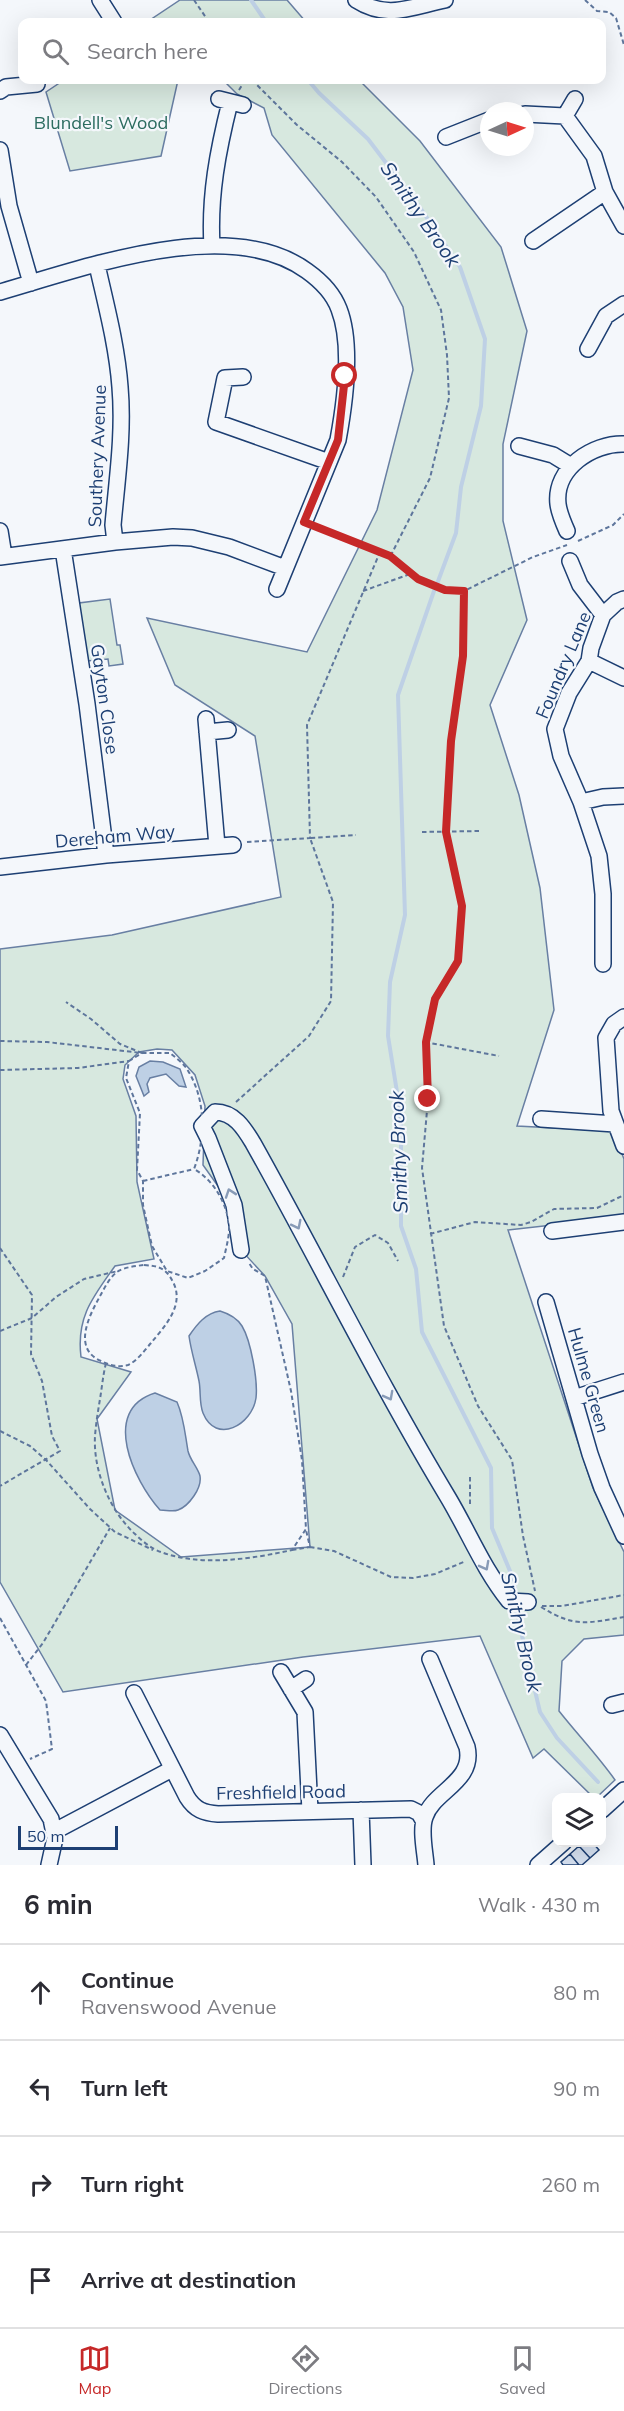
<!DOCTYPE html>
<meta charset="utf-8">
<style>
body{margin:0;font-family:Mulish,sans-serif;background:#f2f2f3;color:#2b2b33}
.controls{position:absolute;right:18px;bottom:18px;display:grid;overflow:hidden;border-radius:12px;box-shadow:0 6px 24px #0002}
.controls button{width:54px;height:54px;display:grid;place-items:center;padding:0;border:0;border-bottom:2px solid #e1e1e2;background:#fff;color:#2b2b33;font:30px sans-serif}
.compass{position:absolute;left:480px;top:102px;width:54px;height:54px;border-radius:50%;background:#fff;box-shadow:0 6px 24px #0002;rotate:86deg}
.scale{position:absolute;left:18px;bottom:15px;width:100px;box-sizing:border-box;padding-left:6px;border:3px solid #1d3f73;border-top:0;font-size:16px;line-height:21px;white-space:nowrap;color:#1d3f73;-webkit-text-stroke:4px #f4f7fb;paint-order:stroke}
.stop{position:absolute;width:18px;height:18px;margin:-14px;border:4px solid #c62828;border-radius:50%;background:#fff}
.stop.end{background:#c62828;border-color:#fff;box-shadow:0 2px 6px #0008}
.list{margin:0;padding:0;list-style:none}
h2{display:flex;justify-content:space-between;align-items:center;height:78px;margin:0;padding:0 24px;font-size:26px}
h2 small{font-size:20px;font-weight:400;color:#7c7c81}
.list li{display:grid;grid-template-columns:39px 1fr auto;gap:18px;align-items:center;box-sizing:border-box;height:96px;padding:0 24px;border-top:2px solid #e1e1e2}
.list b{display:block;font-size:22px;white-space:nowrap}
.list p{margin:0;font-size:20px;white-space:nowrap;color:#7c7c81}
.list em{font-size:20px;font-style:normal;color:#7c7c81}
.icon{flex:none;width:33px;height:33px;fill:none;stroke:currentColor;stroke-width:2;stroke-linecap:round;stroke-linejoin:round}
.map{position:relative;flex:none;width:624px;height:1865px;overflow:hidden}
.search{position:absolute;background:#fff;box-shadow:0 6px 24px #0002;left:18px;right:18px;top:18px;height:66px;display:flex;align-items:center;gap:15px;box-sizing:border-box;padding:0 21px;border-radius:12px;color:#7c7c81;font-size:22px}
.sheet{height:462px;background:#fff}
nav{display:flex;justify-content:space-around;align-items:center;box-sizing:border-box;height:84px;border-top:2px solid #e1e1e2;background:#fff;font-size:16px;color:#7c7c81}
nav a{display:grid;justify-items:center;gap:3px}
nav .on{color:#c62828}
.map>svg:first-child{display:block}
.green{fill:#d7e8df;stroke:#687fa3;stroke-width:1.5;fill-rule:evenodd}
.water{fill:#bed0e5;stroke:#687fa3;stroke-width:1.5}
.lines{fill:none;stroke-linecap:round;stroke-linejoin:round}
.stream{stroke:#bed0e5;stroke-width:4}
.building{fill:#d5e0f0;stroke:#1d3f73;stroke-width:1.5}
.minor-casing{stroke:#1d3f73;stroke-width:18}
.path{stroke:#5e769c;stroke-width:2;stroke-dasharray:4.5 3;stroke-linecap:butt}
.minor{stroke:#f4f7fb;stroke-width:15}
.oneway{stroke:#889bb7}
.route{stroke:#c62828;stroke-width:8}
.labels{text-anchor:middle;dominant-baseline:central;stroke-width:4.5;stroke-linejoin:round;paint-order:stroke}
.park-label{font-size:18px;fill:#2c6c60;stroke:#f4f7fb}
.street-label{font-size:18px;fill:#1d3f73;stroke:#f4f7fb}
.water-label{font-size:20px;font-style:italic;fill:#1d3f73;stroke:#f4f7fb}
</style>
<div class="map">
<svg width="624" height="1865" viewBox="0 0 624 1865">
<rect width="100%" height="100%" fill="#f4f7fb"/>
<!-- green -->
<path class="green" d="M180,0H287L306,22H147Z
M64,80H178L161,156L70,171L46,92Z
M223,80H359L420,141L501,247L527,331L503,444V521L527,620L490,705L519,795L540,888L554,1010L517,1126L613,1131L624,1159V1217L508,1230L593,1488L624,1552V1635L584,1639L562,1661L559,1711C578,1735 598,1756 615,1780L597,1797H593L544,1749L533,1758L480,1636L303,1657L63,1692L0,1582V949L112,935L281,897L255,736L175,685L147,618L307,652L377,510L413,370L403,307L385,273L272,135L264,108L237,94ZM157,1049L172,1050L195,1075L205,1106L203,1165L235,1210L241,1250L265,1276L292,1324L310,1547L181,1557L115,1510L97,1419L131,1372L81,1357C76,1317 93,1297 115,1266L154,1259L137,1182L136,1116L123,1079L125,1065L139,1052Z
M110,599L117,645H120L123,664L109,666L108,659L87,661L79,603Z"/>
<!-- water -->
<path class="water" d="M150,1061L163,1062L180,1069L186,1087L179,1086L166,1074L150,1078L147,1084L149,1092L144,1096L136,1076L139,1067Z
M220,1311C230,1314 237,1318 242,1326C251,1341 258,1381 256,1398C252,1425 216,1445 203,1413C199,1403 201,1391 199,1381C196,1366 191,1351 189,1336C197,1324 206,1313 220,1311Z
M155,1393L177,1402C184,1418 185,1434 188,1451C190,1460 198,1468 200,1476C202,1488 189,1506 178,1510C173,1512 166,1510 160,1510C134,1481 100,1410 155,1393Z"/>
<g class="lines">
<!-- stream -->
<path class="stream" d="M251,0L266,22
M308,80L319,93L368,139L421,209L460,267L485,339L481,406L461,487L456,533L437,584
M434,591L398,695L405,915L390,982L388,1036L401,1117V1226L416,1269L422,1332L491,1468L492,1528L515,1583V1598
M515,1606L540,1712L557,1738L598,1782"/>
</g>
<!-- building -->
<path class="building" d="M583,1842H592L599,1850L590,1858L579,1846Z
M579,1846L590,1858L582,1865H579L570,1854Z
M570,1854L579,1865H563L561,1862Z"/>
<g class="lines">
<defs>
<path id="minor" d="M100,0L114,22
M356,0C387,20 411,7 445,0
M0,91L6,87L37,84
M219,99L243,105
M525,114L565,116L594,156L605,192L624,226
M565,116L575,99
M446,137L489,120
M0,150L9,206L31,283
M533,241L605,192
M212,246C209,196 218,150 230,102
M97,265C106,305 117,346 120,387C124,433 117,479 113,525L115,542
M0,292C84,268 229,214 307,271C321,281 333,293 339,309C353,345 345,402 338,440L277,589
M588,349L606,316L624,304
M243,377L225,378L216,422L329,462
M519,446L553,455L571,466
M0,531L4,556
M567,531C563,522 559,513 558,504C554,468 593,443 624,444
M63,549L87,704L106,855
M0,557L115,542L173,537L192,538L229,547L285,568
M570,561L580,585L603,615
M589,661L624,678
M206,719L217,846
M207,732L228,730
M581,802L603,797L624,796
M0,867L106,855L233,845
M603,964V894L599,856L581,802L561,756L555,729L569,693L589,661L591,648L603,615L617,602L624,599
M624,1017L614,1024L606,1038L611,1111L624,1146
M541,1119L615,1124
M552,1231L624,1222
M241,1250L234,1205L208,1138L202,1126L215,1112C234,1112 244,1128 253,1143C319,1261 379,1383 449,1499C469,1533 484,1570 509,1601L528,1602
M546,1302L590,1454L602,1488L624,1536
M574,1398L624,1382
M281,1672L305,1712L310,1811
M291,1689L306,1679
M134,1693L187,1797C195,1810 204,1813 218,1814L411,1809L419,1813L423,1820
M612,1705L624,1702
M0,1735L51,1819L55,1838L49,1865
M361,1810L363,1865
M602,1810L624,1790
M55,1831L172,1769
M426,1865C425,1851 420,1830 425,1817C433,1791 475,1782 467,1747L430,1659
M538,1865L564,1842"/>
</defs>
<!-- minor casing -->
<use href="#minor" class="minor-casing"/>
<!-- path -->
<path class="path" d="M194,0L209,22
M585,0L597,11L609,12L616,18L624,45
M252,80L297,125L342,162L376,197L414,252L441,310L447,355L449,398L430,478L390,557
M239,90L245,80
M578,541L613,525L624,514
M381,553L390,557L418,579L445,590L464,591L533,557L567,545
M363,591L410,574
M464,591L463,655L459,699L451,741L446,832L462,906L458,961L435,999L425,1042L428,1099L422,1168L444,1326L478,1406L512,1460L523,1536L535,1591
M422,832L479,831
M247,842L310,838L307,725L380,552L318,527
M0,1041L47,1042L142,1053L120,1044L91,1019L66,1002
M425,1042L499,1056
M142,1053H170C176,1058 183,1063 187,1069C206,1099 206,1137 194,1169C214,1180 229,1206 229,1229C229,1238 226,1248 224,1258L205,1271L188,1278L167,1271L152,1246L143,1205V1181L137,1170L140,1113L126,1078L129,1061Z
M0,1070L78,1068L129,1061
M236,1102L309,1036L331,1001L333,902L310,838L356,835
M143,1181L194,1169
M430,1234L475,1222L521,1225L531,1222L554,1209L597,1208L624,1195
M0,1248L32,1295L31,1354L42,1381L52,1436L60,1451L0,1486
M144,1265C159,1266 166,1268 173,1282C185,1305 165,1326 151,1343C145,1350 137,1361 128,1365C119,1368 109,1365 101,1361C73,1349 88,1318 99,1298C104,1289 109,1278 117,1272C124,1267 136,1266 144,1265Z
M343,1277L355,1247L375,1235L388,1243L398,1261
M0,1331L32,1318L56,1297L84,1279L118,1271
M106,1363C103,1375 102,1387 100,1399C98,1411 96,1423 95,1436C93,1471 110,1511 135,1534C142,1541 152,1549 161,1552C201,1567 251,1559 292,1550L306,1529L302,1460L291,1391L265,1276L253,1269L249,1263
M0,1431L30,1446L47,1461L90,1509L115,1532L153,1550
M470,1504V1474
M310,1547L334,1551L391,1577L413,1578L435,1574L466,1561
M292,1550L310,1547L306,1530
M542,1606H562L624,1595
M541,1607C575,1628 587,1623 624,1617
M0,1618L46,1701L52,1749L30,1759
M26,1665L43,1643L110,1528"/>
<!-- minor -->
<use href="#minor" class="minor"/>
</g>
<!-- one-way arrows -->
<defs><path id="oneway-chevron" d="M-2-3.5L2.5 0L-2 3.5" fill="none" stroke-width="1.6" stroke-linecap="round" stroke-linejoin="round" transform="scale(1.5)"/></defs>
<g class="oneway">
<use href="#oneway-chevron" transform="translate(230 1193) rotate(-109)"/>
<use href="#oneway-chevron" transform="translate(297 1225) rotate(63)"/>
<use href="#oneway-chevron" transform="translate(389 1396) rotate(62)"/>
<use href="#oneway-chevron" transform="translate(485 1566) rotate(62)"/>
</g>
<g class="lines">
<!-- route -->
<path class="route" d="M345,376L338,440L304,522L390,556L418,579L445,590L464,591L463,656L451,741L446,832L462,906L458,961L435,999L426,1042L428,1099"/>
</g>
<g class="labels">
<!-- park labels -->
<g class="park-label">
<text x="101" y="122">Blundell's Wood</text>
</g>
<!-- street labels -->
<g class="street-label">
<text transform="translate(97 456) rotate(-88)">Southery Avenue</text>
<text transform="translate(563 665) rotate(-67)">Foundry Lane</text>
<text transform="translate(105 699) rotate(82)">Gayton Close</text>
<text transform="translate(115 836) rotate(-5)">Dereham Way</text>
<text transform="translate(589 1380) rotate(74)">Hulme Green</text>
<text transform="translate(281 1792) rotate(-1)">Freshfield Road</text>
</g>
<!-- water labels -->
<g class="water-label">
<text transform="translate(421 214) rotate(55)">Smithy Brook</text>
<text transform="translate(398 1152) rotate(-92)">Smithy Brook</text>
<text transform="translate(522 1632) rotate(77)">Smithy Brook</text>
</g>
</g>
</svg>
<div class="controls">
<button><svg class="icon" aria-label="layers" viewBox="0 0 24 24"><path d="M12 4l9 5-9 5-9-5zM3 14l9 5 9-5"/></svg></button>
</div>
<svg class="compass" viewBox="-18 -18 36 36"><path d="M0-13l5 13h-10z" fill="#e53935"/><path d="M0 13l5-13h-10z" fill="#7c7c81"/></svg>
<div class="scale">50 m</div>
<div class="stop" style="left:345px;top:376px"></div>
<div class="stop end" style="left:428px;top:1099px"></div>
<div class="search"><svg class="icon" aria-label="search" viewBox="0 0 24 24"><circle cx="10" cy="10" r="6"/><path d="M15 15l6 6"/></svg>Search here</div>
</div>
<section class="sheet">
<h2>6 min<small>Walk · 430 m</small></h2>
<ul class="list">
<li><svg class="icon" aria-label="ahead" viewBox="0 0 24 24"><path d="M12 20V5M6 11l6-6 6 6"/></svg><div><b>Continue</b><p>Ravenswood Avenue</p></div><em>80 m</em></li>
<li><svg class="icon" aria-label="left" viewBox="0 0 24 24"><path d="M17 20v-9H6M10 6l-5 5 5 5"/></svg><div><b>Turn left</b></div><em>90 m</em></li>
<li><svg class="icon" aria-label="right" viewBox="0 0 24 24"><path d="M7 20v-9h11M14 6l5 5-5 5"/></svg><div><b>Turn right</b></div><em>260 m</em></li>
<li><svg class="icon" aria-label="arrive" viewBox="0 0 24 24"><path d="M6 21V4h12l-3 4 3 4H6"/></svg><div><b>Arrive at destination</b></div></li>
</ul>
</section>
<nav>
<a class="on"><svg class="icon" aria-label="map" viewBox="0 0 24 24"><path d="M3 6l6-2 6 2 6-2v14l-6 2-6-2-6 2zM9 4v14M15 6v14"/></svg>Map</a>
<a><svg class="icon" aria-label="directions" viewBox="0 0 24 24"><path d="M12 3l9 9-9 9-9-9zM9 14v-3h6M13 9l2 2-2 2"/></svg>Directions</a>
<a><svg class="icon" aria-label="saved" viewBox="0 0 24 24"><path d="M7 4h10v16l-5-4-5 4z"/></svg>Saved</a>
</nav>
